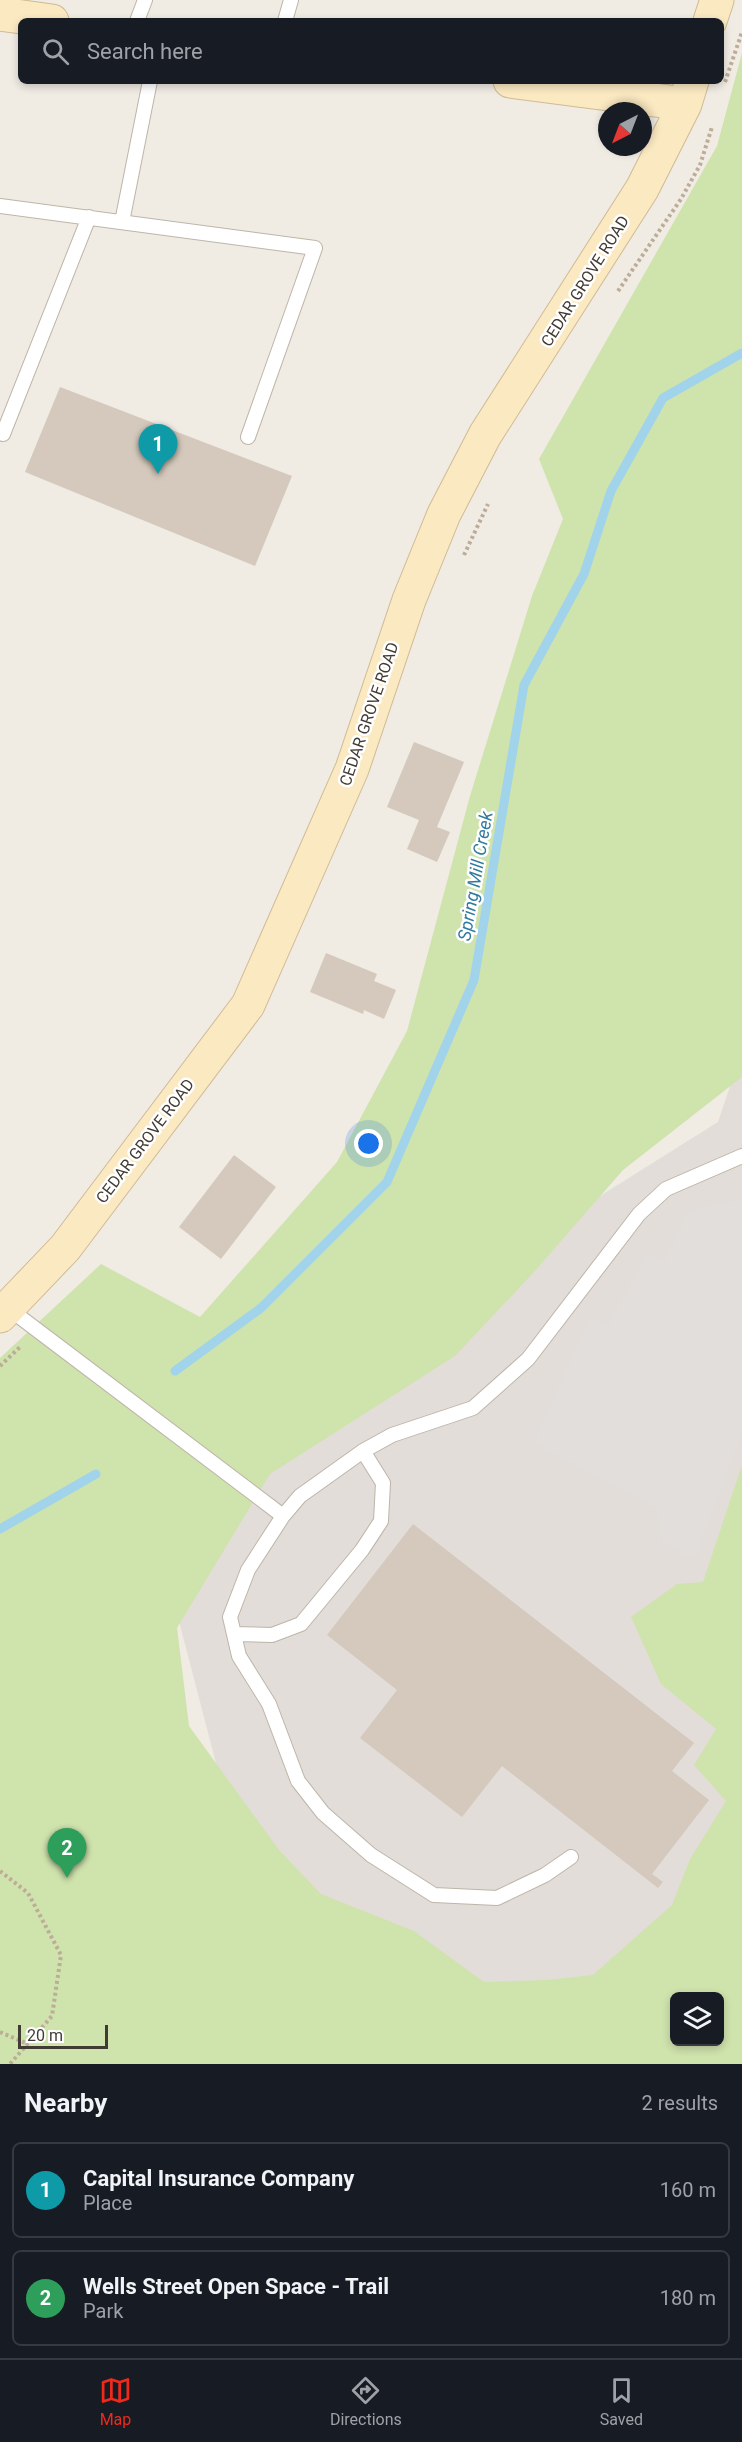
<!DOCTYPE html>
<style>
body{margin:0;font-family:Roboto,sans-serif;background:#20242c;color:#f1f3f6}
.controls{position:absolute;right:18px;bottom:18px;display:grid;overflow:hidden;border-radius:9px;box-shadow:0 3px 9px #0003}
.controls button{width:54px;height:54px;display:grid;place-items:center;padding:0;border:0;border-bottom:2px solid #363941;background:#171b24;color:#f1f3f6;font:30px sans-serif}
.compass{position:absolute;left:598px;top:102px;width:54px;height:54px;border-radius:50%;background:#171b24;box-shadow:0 3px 9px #0003;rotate:222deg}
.scale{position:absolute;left:18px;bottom:15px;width:90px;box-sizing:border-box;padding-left:6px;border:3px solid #423b33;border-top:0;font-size:16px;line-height:21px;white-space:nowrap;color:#423b33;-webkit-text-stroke:4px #fff;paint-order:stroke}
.you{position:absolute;left:369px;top:1144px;width:21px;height:21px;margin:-15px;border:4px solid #fff;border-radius:50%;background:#1a73e8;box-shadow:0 0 0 9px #1a73e833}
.badge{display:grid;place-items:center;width:39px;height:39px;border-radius:50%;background:#ef2a1b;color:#fff;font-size:20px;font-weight:700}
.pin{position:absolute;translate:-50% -50px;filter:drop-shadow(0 2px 3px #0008)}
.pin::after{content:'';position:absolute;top:32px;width:21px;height:18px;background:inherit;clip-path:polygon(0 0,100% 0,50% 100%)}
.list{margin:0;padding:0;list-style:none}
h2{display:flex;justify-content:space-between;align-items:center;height:78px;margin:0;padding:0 24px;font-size:26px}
h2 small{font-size:20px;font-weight:400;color:#9ea1a6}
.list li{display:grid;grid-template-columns:39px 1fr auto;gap:18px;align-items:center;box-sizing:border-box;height:96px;margin:0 12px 12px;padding:0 12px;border:2px solid #363941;border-radius:9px}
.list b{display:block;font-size:22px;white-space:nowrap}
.list p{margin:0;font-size:20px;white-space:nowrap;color:#9ea1a6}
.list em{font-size:20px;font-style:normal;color:#9ea1a6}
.icon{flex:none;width:33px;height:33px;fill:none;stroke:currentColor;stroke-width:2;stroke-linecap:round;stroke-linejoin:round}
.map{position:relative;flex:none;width:742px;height:2064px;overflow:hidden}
.search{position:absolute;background:#171b24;box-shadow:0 3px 9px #0003;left:18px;right:18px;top:18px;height:66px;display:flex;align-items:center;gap:15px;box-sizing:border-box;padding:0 21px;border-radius:9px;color:#9ea1a6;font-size:22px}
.sheet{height:294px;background:#171b24}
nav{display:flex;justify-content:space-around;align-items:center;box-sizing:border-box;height:84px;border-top:2px solid #363941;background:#171b24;font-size:16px;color:#9ea1a6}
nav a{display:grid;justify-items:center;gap:3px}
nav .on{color:#ef2a1b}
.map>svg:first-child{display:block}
.industrial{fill:#e2ddd8}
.green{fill:#cfe3ad;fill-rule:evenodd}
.parking{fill:#e1dedb}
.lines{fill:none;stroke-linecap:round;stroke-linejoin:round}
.stream{stroke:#a1d3eb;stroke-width:9}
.building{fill:#d4c9bc}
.lane-casing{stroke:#beb5a9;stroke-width:16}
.secondary-casing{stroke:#cfbb94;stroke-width:35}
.path{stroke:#bcac98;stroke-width:4;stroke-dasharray:3 3;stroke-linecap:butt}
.lane{stroke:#fff;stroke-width:14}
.secondary{stroke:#fbe9c2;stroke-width:33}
.labels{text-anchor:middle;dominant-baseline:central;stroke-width:5;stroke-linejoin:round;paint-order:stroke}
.street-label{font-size:16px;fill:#423b33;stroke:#fff}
.water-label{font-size:18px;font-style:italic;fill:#317aa0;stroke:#fff}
</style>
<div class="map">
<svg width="742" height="2064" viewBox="0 0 742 2064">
<rect width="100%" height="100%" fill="#f0ebe3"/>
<!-- industrial -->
<path class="industrial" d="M742,1051V1828L631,1961L518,2030L242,1863L143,1483L718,1122Z"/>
<!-- green -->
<path class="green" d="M742,53V1077L623,1170L534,1272L455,1356L270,1474L177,1628L189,1726L279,1850L321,1894L414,1931L484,1982L546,1980L593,1975L672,1905L690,1859L726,1801L694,1765L716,1729L661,1684L631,1617L677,1584L703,1582L742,1465V2064H0V1358L101,1264L200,1317L337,1162L407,1031L470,796L532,596L563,519L539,459L717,146ZM674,1996H720V2042H674Z"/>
<!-- parking -->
<path class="parking" d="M742,1199V1434L694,1560L663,1543L655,1507L534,1443L590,1316L608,1325L647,1253L665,1261L690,1210Z"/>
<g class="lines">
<!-- stream -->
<path class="stream" d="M175,1371L261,1308L387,1182L474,980L524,685L584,574L611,491L663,398L742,353
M0,1529L96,1474"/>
</g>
<!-- building -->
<path class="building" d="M60,387L292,476L255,566L25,472Z
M414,742L464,762L437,827L450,832L437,862L407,849L419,820L387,807Z
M326,953L377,974L374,981L396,990L384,1019L364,1010L363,1014L310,992Z
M234,1155L276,1187L221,1259L179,1227Z
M413,1524L694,1743L672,1771L709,1800L652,1874L663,1882L658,1888L502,1766L462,1817L360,1738L397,1690L327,1635Z"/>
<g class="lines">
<defs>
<path id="lane" d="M137,21L145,0
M285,21L291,0
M0,206L315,248L248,437
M122,222L150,81
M0,431L3,434L89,217
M8,1308L283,1516L300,1496L363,1451L392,1435L473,1408L528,1359L639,1214L666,1189L742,1156
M283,1516L248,1570L230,1617L239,1656L269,1704L298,1781L323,1813L371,1855L434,1895L497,1898L545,1875L571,1857
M234,1634L272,1635L301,1624L362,1550L381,1521L383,1483L363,1451"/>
<path id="secondary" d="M0,14L52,21
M710,21L717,0
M510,81L685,104
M0,1316L65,1248L248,1005L352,769L409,600L444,514L485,435L642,189L685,104L692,81"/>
</defs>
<!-- lane casing -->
<use href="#lane" class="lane-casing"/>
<!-- secondary casing -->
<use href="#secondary" class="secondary-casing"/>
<!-- path -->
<path class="path" d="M725,82L742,32
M618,291L681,199L700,165L712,127
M464,555L488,504
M0,1366L21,1346
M0,1871L28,1893L61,1955L52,2016L10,2064
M0,2032L28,2044"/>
<!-- lane -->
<use href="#lane" class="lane"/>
<!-- secondary -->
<use href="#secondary" class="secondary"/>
</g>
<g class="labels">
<!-- street labels -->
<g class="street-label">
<text transform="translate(585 281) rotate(-58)">CEDAR GROVE ROAD</text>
<text transform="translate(369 714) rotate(-71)">CEDAR GROVE ROAD</text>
<text transform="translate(145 1141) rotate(-53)">CEDAR GROVE ROAD</text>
</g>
<!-- water labels -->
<g class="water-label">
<text transform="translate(475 876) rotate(-80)">Spring Mill Creek</text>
</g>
</g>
</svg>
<div class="controls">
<button><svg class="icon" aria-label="layers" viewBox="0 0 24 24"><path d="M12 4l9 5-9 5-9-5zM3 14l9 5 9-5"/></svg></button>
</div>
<svg class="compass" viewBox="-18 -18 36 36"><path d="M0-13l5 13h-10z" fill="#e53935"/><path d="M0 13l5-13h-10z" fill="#9ea1a6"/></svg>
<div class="scale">20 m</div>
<div class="you"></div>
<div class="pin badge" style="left:158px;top:474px;background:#0f9aa8">1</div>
<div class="pin badge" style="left:67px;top:1878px;background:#2e9e5b">2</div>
<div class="search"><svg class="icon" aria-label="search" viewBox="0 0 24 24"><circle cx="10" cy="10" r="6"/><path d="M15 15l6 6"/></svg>Search here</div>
</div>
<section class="sheet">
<h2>Nearby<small>2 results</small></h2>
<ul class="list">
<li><span class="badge" style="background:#0f9aa8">1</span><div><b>Capital Insurance Company</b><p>Place</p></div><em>160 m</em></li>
<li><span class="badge" style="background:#2e9e5b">2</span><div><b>Wells Street Open Space - Trail</b><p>Park</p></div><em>180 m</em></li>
</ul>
</section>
<nav>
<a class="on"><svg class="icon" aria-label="map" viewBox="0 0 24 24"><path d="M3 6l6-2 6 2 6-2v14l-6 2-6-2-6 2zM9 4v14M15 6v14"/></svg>Map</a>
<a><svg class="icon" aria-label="directions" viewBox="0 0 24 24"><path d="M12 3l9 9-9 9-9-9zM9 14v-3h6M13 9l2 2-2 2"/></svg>Directions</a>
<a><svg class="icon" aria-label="saved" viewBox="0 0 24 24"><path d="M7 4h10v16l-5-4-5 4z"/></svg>Saved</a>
</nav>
